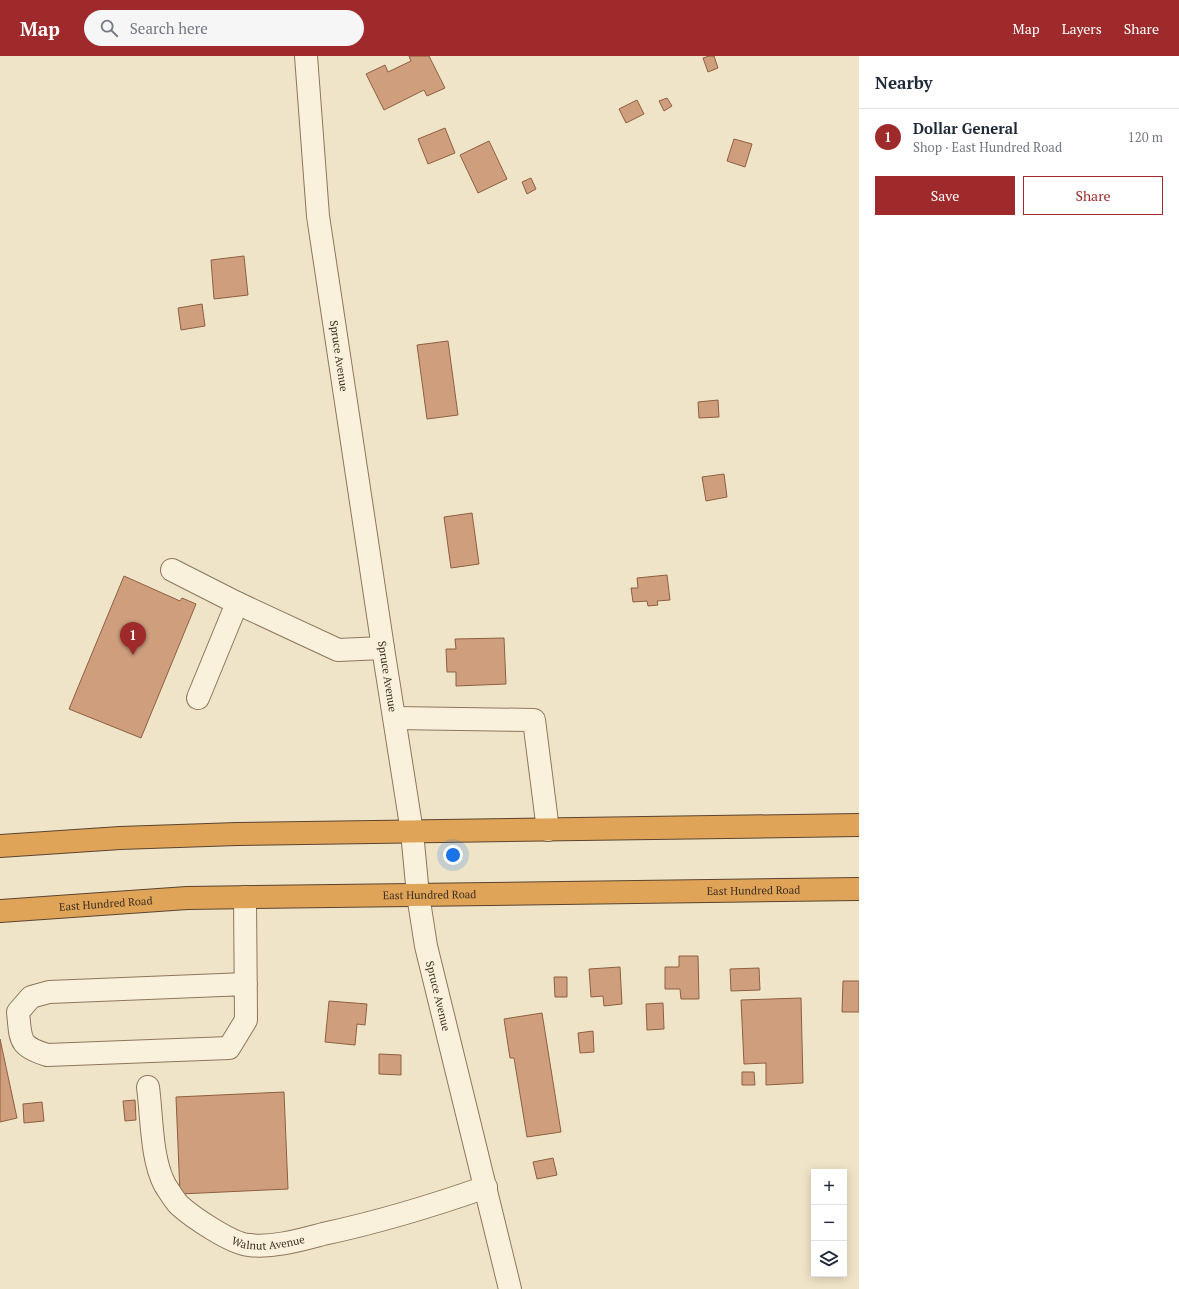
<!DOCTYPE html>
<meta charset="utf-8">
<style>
body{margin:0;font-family:"PT Serif",serif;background:#f6f6f7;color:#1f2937}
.controls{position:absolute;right:12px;bottom:12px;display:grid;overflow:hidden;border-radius:0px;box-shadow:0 2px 10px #0003}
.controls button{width:36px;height:36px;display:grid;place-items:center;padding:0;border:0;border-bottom:1px solid #e0e1e3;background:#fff;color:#1f2937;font:20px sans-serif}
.you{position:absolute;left:453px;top:799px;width:14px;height:14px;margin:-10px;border:3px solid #fff;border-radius:50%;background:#1a73e8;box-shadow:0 0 0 6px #1a73e833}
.badge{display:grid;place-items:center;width:26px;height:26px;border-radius:50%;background:#9e2a2b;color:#fff;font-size:13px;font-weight:700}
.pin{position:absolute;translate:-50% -33px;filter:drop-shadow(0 1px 2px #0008)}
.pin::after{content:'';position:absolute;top:21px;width:14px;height:12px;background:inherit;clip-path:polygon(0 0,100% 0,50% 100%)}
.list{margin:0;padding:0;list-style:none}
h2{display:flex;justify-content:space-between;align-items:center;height:52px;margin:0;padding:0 16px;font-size:17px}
h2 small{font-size:13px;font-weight:400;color:#747a83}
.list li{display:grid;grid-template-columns:26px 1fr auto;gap:12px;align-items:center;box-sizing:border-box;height:56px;padding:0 16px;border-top:1px solid #e0e1e3}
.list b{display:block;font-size:15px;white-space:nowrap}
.list p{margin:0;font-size:13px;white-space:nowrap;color:#747a83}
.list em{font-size:13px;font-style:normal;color:#747a83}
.actions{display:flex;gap:8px;padding:12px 16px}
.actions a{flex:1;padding:9px 0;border:1px solid #9e2a2b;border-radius:0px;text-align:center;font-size:14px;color:#9e2a2b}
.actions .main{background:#9e2a2b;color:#fff}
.icon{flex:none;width:22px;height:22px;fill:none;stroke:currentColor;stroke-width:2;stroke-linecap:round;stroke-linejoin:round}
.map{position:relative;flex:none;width:859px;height:1233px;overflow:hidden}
header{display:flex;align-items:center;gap:24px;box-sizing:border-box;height:56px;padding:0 20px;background:#9e2a2b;color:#fff}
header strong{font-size:19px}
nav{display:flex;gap:22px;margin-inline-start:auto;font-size:14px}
.search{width:280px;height:36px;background:#f6f6f7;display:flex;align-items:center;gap:10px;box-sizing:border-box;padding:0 14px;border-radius:22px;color:#747a83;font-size:15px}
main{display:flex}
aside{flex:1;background:#fff}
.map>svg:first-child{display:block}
.building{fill:#cf9f7d;stroke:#8d5f41}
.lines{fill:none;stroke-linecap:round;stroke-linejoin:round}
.minor-casing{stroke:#8d765c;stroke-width:24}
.highway-casing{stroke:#5b4430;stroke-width:24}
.minor{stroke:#faf1dc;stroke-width:22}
.highway{stroke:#e0a458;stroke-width:22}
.labels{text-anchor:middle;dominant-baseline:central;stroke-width:4;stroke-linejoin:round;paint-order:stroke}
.street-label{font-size:11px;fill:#3d2e20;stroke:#f7eed8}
</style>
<header>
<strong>Map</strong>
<div class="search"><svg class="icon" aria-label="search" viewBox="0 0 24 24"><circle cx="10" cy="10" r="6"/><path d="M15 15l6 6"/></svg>Search here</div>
<nav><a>Map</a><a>Layers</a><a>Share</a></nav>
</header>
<main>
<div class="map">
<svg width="859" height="1233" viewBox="0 0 859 1233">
<rect width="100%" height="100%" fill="#f0e4c8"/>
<!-- building -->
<path class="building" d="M409,0H429L445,32L427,40L424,34L384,54L366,18L385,9L388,16L411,5Z
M709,0H714L718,12L708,16L703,2Z
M667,42L672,50L664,55L659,45Z
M637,44L644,58L626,67L619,53Z
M445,72L455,97L428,108L418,83Z
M734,83L752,88L745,111L727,105Z
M489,85L507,123L478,137L460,99Z
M531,122L536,133L527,138L522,126Z
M244,200L248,239L214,243L211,204Z
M202,248L205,270L181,274L178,252Z
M448,285L458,359L427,363L417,289Z
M718,344L719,361L699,362L698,346Z
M724,418L727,441L706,445L702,421Z
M472,457L479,508L451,512L444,461Z
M667,519L670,544L657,545L658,549L648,550L647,545L633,546L631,532H638L637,522Z
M124,520L180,545L182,542L196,548L141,682L69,653Z
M504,582L506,628L456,630V616H447L446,593H456L455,583Z
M679,900H698L699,943H681L680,933H665V911H679Z
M620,911L622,948L604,950L603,940L591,941L589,913Z
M759,912L760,934L731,935L730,913Z
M554,921H567V941H555Z
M843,925H859V956H842Z
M801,942L803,1027L766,1029V1007L744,1008L741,944Z
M329,945L367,948L365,969L357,968L355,989L325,986Z
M663,947L664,973L647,974L646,948Z
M542,957L561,1076L527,1081L514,1002H510L504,963Z
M593,975L594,996L580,997L578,977Z
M0,983L17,1062L0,1066Z
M379,998L401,999V1019L379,1018Z
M742,1016H754L755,1029H742Z
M284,1036L288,1133L180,1138L176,1041Z
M135,1044L136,1064L125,1065L123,1045Z
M42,1046L44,1065L24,1067L23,1048Z
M553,1102L557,1119L537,1123L533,1106Z"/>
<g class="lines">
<defs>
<g id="minor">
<path id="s1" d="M306,0L318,160L383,592L412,776L418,839L426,890L510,1233"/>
<path d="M172,514L237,547L338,594L383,592"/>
<path d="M198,642L237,547"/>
<path d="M395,662L534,664L548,774"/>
<path d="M245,841L246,964L229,992L47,999C18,990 21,984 18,956L31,941L49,936L246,928"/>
<path id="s2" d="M148,1031C152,1061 151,1103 165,1129C169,1135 174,1144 179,1149C192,1161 232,1188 249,1189C273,1192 300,1184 323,1178C379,1166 432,1150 486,1131"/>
</g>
<g id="highway">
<path d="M0,790L120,782L237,778L859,769"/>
<path id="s3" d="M0,855L187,842L859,833"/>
</g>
</defs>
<!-- minor casing -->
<use href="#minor" class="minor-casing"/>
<!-- highway casing -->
<use href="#highway" class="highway-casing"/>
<!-- minor -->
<use href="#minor" class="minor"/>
<!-- highway -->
<use href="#highway" class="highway"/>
</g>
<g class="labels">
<!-- street labels -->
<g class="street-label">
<text stroke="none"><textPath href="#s1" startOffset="302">Spruce Avenue</textPath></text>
<text stroke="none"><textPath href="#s1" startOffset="626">Spruce Avenue</textPath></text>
<text stroke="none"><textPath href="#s3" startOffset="754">East Hundred Road</textPath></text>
<text stroke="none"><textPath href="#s3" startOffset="430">East Hundred Road</textPath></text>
<text stroke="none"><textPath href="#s3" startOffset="106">East Hundred Road</textPath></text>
<text stroke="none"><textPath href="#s1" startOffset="950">Spruce Avenue</textPath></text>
<text stroke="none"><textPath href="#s2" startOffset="225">Walnut Avenue</textPath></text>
</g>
</g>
</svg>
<div class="controls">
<button>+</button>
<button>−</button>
<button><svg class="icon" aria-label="layers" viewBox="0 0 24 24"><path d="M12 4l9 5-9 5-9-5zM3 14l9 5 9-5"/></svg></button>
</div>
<div class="you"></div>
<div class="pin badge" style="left:133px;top:599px">1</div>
</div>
<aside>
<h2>Nearby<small></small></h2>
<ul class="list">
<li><span class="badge">1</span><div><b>Dollar General</b><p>Shop · East Hundred Road</p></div><em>120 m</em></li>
</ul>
<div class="actions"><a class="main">Save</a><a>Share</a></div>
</aside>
</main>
